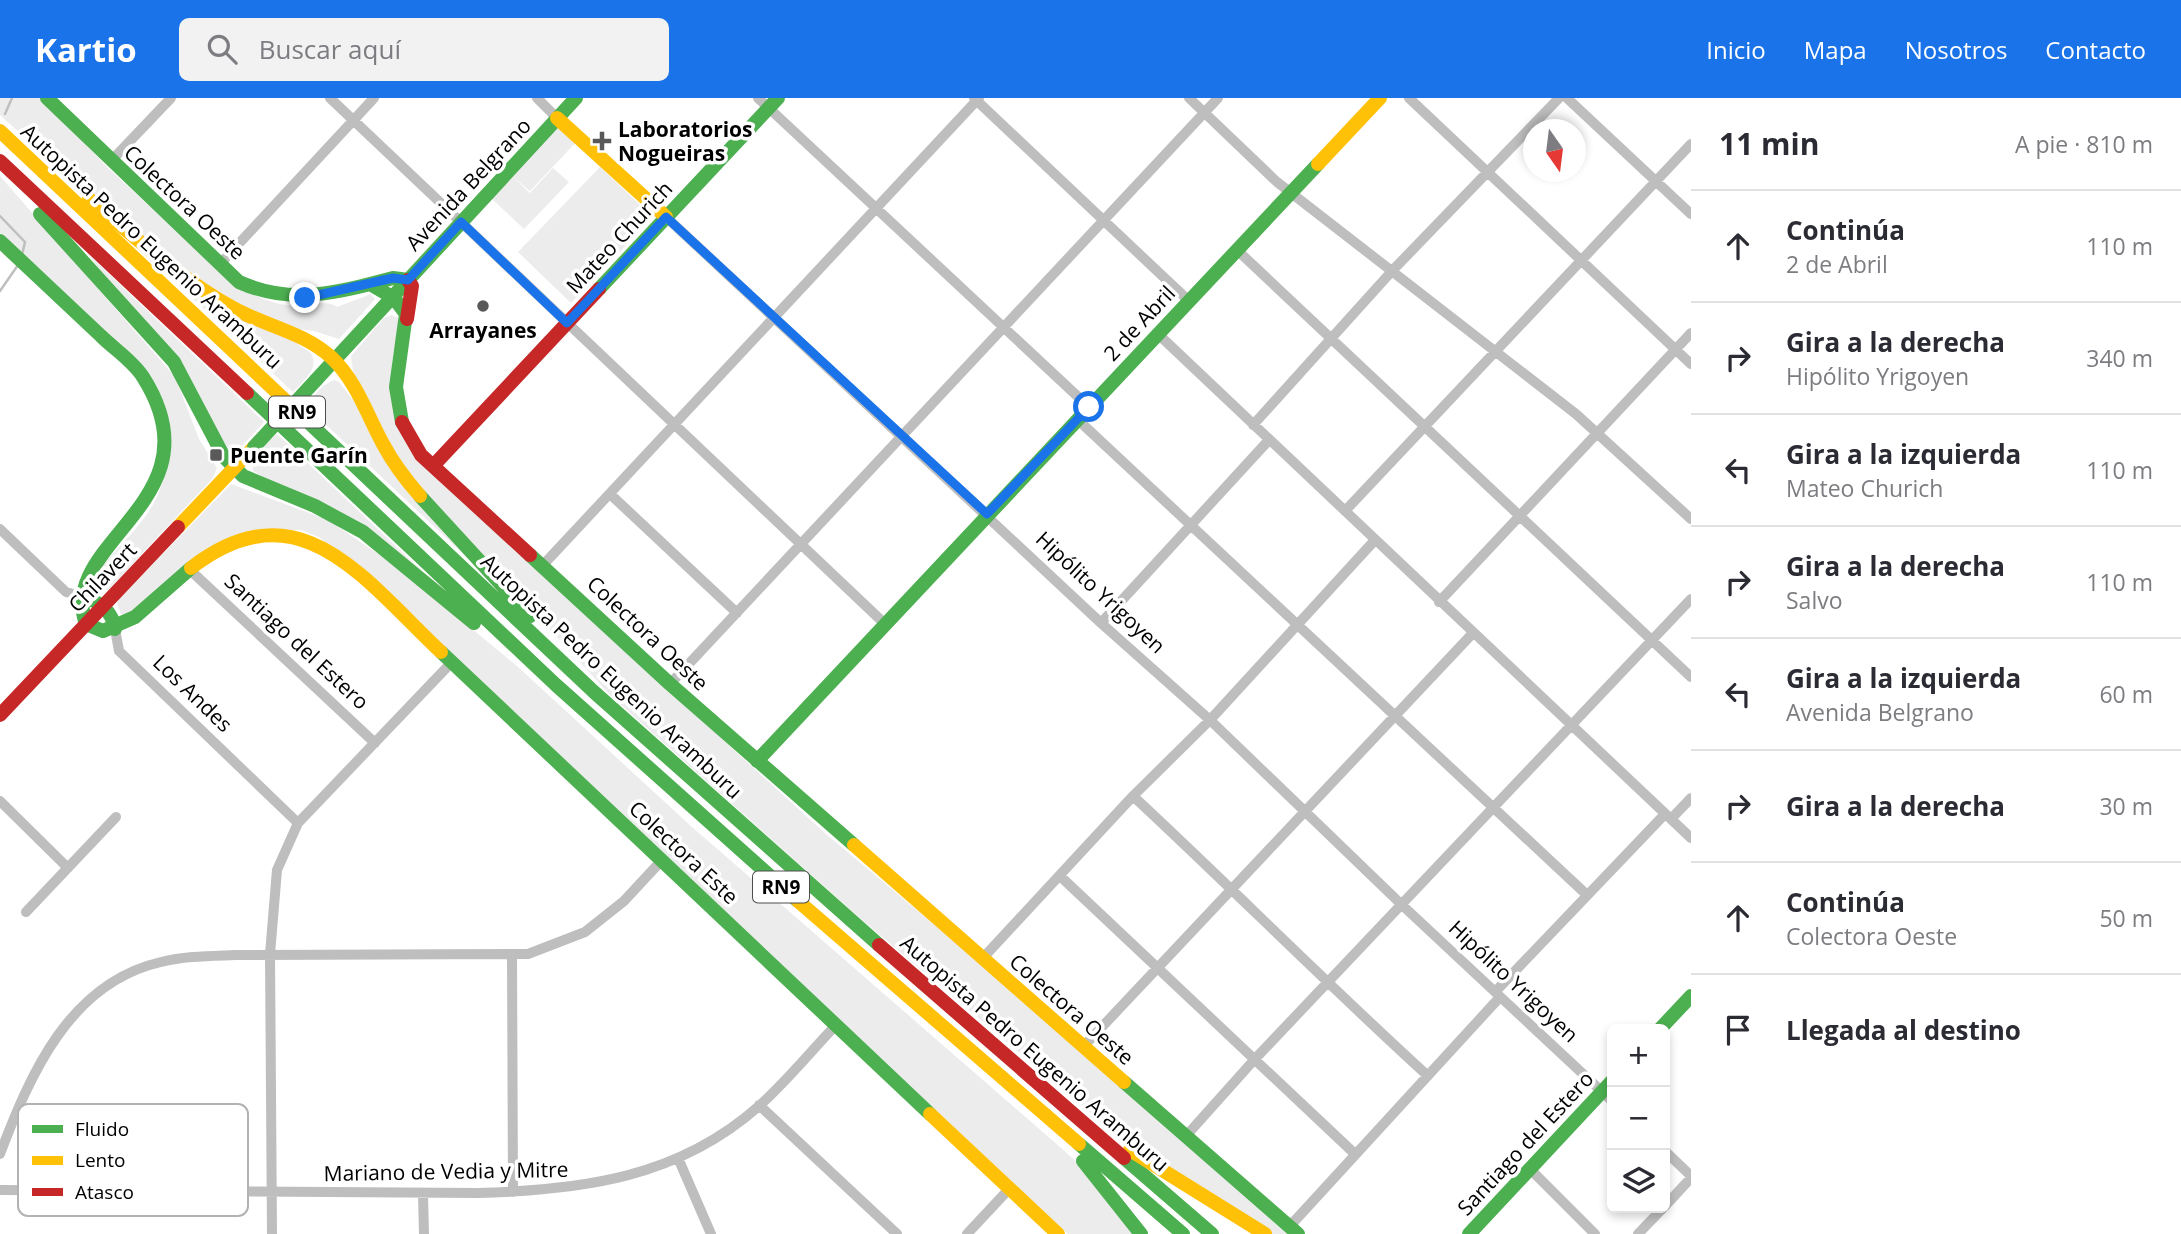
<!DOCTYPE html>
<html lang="es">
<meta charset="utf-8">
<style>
body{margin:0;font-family:"Open Sans",sans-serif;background:#f2f2f3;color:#2b2b33}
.controls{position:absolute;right:21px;bottom:21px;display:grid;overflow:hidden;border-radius:10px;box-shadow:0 4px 10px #0003}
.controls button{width:63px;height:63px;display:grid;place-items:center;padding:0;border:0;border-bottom:2px solid #e1e1e2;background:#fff;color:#2b2b33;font:35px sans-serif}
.compass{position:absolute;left:1523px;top:21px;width:63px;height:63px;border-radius:50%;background:#fff;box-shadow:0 4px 10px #0003;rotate:166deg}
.stop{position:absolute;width:21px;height:21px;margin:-16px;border:5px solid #1a73e8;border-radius:50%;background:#fff}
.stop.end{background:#1a73e8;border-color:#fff;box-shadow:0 2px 7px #0008}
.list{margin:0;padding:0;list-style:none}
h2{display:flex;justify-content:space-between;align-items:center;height:91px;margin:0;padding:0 28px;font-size:30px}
h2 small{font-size:23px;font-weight:400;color:#7c7c81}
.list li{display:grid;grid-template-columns:46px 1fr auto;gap:21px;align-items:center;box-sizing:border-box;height:112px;padding:0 28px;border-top:2px solid #e1e1e2}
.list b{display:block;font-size:26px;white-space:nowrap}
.list p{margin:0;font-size:23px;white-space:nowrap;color:#7c7c81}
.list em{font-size:23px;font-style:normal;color:#7c7c81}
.icon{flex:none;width:38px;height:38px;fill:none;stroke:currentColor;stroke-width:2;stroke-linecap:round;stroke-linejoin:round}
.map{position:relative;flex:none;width:1691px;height:1136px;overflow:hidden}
header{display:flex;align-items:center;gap:42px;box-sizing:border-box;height:98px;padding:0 35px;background:#1a73e8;color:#fff}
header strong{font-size:33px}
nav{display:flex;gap:38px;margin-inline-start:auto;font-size:24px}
.search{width:490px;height:63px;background:#f2f2f3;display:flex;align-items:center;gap:18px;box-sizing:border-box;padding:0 24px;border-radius:10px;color:#7c7c81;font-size:26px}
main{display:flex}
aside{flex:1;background:#fff}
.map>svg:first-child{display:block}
.green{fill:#ececec}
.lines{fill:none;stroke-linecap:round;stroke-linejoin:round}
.stream{stroke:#bfbfbf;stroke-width:2.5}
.street{stroke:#bebebe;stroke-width:10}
.fast{stroke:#4caf50;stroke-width:14}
.slow{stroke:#ffc107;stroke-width:14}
.jam{stroke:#c62828;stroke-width:14}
.fast-bridge{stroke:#4caf50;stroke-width:14}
.route{stroke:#1a73e8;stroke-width:9}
.poi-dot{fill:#595959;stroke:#fff;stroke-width:2.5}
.labels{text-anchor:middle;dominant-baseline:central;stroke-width:7;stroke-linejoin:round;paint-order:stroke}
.shield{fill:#fff;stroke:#4c4c4c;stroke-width:2}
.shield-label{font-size:19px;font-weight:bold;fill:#000}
.poi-label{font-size:21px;font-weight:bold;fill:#000;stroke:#fff;text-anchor:start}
.street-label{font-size:21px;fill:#000;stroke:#fff}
.key{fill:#fff;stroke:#b2b2b2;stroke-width:2}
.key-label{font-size:19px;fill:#000}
</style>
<header>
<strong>Kartio</strong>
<div class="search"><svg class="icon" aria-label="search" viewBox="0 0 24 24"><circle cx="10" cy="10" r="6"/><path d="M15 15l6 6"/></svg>Buscar aquí</div>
<nav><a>Inicio</a><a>Mapa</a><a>Nosotros</a><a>Contacto</a></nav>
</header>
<main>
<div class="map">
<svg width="1691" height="1136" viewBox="0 0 1691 1136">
<rect width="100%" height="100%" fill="#fff"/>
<!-- green -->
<path class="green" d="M0,0H41L108,70L232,184C251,196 271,206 293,208C308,209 324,200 337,209L371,196L375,201L339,241L314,233L278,229L185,174L66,77L0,17Z
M560,25L578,42L530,93L512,78L530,95L553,70L569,84L524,131L490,99Z
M600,69L653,119L571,205L518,154Z
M0,78L175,279L199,341L217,370L212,381L108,492L96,489L94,480C113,451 145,428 158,396C193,313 142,268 86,215C57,188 29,162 0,135Z
M109,122L311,255C320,271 304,282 293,294Z
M89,157L264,324L242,348L233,352L228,350Z
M391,217L398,220L399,225L392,264L397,328L735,653L826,736L975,861L1287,1136H1271L1139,1054L1116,1036L861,821L610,597L399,366L353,273L351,258L384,220Z
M334,282L339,284L491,482L305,307L323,288Z
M277,336L439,489L253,373C252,357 266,347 277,336Z
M231,386L328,422L396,468L517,568L692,729L1060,1049L1081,1068L1135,1136H1068L361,474L319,439L301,432H256L146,508L126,517L121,516L117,506L119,501Z"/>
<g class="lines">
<!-- stream -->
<path class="stream" d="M5,16L12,0
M0,118L25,144L22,157
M0,193L18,167"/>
<!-- street -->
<path class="street" d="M330,0L885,526
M537,0L557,20
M758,0L1089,309
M974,0L1189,203
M1189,0L1277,84L1576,316L1691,421
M1409,0L1691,266
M1567,0L1691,116
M111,63L171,0
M666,119L1101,525L1210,622L1402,807L1612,1003
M1237,152L1691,579
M219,167L374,0
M1158,236L1691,740
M1077,321L1587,797
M1253,327L1392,173L1559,0
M610,396L737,515
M1345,413L1691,46
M0,431L66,494L81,498
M543,467L979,0
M190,472L375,645
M1439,504L1691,235
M1101,525L1268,343
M115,531L119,553L298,725
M670,586L1218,0
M1133,698C1233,791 1328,887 1428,978
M0,703L68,770
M1671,721L1691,700
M1060,778L1355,1056
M26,814L116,719
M512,858L513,1094
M982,861L1133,698L1210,622L1375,442
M1495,894L1665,716
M1083,949L1473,535
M759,1007L897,1136
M1186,1038L1254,962L1691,501
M1665,1053L1691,1078
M0,1056C30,977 69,885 161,864C185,858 210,858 235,857L528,856L585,834L624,803L662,762
M678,1060L711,1136
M1530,1071L1595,1136
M0,1092L478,1095C582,1092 678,1080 759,1008C787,983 811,953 837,926
M423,1096L424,1136
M1665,1108L1691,1080
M1290,1128L1500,899
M272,1136L270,856L277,772L298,725L451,565
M967,1136L1010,1090
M1638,1136L1663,1110"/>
<!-- fast -->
<path class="fast" d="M47,0L239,184C284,204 324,198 370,186L394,200L406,216L396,289L402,324
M40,116L174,264L224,359L243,378L315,408L363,434L474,525
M0,143C34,175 67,206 101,238C114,251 133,263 143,279C222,403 56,443 86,526L103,533L135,519L191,470
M370,186L393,180L408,182
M599,191L778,0
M316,282L576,0
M247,295L556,587L798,803
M287,304L594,594L879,847
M420,398L530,518
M530,457L670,586L854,747
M81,498C99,503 112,512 115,531
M441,554L930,1016
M757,663L1318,66
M1660,931L1691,898
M1124,984L1298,1136
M1079,1046L1183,1136
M1124,1060L1212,1136
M1083,1063L1141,1136
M1469,1136L1612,983"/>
<!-- slow -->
<path class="slow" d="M557,20L666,119
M0,33L287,304
M1318,66L1380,0
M89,101C135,139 180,181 233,210C265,228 304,234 332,260C357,284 367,317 383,346C393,365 406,382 420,398
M178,429L254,349
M191,470C300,386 364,482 441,554
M854,747L1124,984
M798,803L1079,1046
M930,1016L1058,1136
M1130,1052L1265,1136"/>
<!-- jam -->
<path class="jam" d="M0,63L247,295
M407,221L412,188L408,182
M402,324L421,357L530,457
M433,368L599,191
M0,617L178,429
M879,847L1124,1060"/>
<!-- fast-bridge -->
<path class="fast-bridge" d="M254,349L316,282"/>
</g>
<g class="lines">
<!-- route -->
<path class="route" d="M305,200L393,180L408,182L461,124L567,225L666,119L987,416L1089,309"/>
</g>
<!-- markers -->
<g class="poi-dot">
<path d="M598.5 32.5h7v7h7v7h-7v7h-7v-7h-7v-7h7z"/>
<circle cx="483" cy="208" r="7"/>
<rect x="209" y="350" width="14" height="14" rx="3.5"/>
</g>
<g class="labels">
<!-- shield labels -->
<g class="shield">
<rect x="269" y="298.5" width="56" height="31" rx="5"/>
<rect x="753" y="773.5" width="56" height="31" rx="5"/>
</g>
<g class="shield-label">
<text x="297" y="314">RN9</text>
<text x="781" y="789">RN9</text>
</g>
<!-- poi labels -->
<g class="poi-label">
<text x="618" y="31">Laboratorios<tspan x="618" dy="24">Nogueiras</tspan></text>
<text x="483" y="232" text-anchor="middle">Arrayanes</text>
<text x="230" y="357">Puente Garín</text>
</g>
<!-- street labels -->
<g class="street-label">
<text transform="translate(468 86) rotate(-47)">Avenida Belgrano</text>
<text transform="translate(185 104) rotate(43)">Colectora Oeste</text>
<text transform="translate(619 139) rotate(-47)">Mateo Churich</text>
<text transform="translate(152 148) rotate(43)">Autopista Pedro Eugenio Aramburu</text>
<text transform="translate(1139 225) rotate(-47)">2 de Abril</text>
<text transform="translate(102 479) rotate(-46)">Chilavert</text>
<text transform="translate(1101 494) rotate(43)">Hipólito Yrigoyen</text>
<text transform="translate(648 535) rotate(43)">Colectora Oeste</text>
<text transform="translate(297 543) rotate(43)">Santiago del Estero</text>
<text transform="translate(612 578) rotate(43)">Autopista Pedro Eugenio Aramburu</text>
<text transform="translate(193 595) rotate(44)">Los Andes</text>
<text transform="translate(684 754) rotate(43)">Colectora Este</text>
<text transform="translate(1514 883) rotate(43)">Hipólito Yrigoyen</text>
<text transform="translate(1072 911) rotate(41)">Colectora Oeste</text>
<text transform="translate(1035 955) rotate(41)">Autopista Pedro Eugenio Aramburu</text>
<text transform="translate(1525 1045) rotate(-47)">Santiago del Estero</text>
<text transform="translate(446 1073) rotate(-1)">Mariano de Vedia y Mitre</text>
</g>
</g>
<!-- legend -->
<rect x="18" y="1006" width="230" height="112" rx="10" class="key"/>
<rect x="32" y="1027" width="31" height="8" fill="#4caf50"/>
<rect x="32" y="1058" width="31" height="9" fill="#ffc107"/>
<rect x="32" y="1090" width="31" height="8" fill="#c62828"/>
<g class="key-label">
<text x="75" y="1038">Fluido</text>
<text x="75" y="1069">Lento</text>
<text x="75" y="1101">Atasco</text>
</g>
</svg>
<div class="controls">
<button>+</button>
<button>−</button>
<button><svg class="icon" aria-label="layers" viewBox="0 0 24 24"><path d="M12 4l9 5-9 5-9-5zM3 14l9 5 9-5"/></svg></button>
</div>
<svg class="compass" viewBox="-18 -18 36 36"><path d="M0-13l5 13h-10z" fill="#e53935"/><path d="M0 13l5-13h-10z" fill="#7c7c81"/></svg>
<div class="stop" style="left:1089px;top:309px"></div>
<div class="stop end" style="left:305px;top:200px"></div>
</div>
<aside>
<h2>11 min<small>A pie · 810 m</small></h2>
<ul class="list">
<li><svg class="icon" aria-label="ahead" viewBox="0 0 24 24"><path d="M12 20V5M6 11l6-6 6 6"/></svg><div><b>Continúa</b><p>2 de Abril</p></div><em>110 m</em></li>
<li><svg class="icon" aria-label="right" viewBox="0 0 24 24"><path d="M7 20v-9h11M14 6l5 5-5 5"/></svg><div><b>Gira a la derecha</b><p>Hipólito Yrigoyen</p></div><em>340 m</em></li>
<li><svg class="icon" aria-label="left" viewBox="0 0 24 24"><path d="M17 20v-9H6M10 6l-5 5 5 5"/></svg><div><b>Gira a la izquierda</b><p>Mateo Churich</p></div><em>110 m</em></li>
<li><svg class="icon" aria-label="right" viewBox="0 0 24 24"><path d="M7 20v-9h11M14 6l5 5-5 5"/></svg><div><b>Gira a la derecha</b><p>Salvo</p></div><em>110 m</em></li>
<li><svg class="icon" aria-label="left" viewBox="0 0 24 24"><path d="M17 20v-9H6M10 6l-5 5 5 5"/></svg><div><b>Gira a la izquierda</b><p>Avenida Belgrano</p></div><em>60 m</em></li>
<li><svg class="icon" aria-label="right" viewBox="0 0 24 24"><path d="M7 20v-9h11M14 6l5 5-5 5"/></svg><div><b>Gira a la derecha</b></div><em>30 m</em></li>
<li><svg class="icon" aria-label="ahead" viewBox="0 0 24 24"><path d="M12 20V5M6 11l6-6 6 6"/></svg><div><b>Continúa</b><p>Colectora Oeste</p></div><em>50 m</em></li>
<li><svg class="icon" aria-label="arrive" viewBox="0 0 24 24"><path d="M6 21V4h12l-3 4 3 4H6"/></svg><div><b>Llegada al destino</b></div></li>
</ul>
</aside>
</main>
